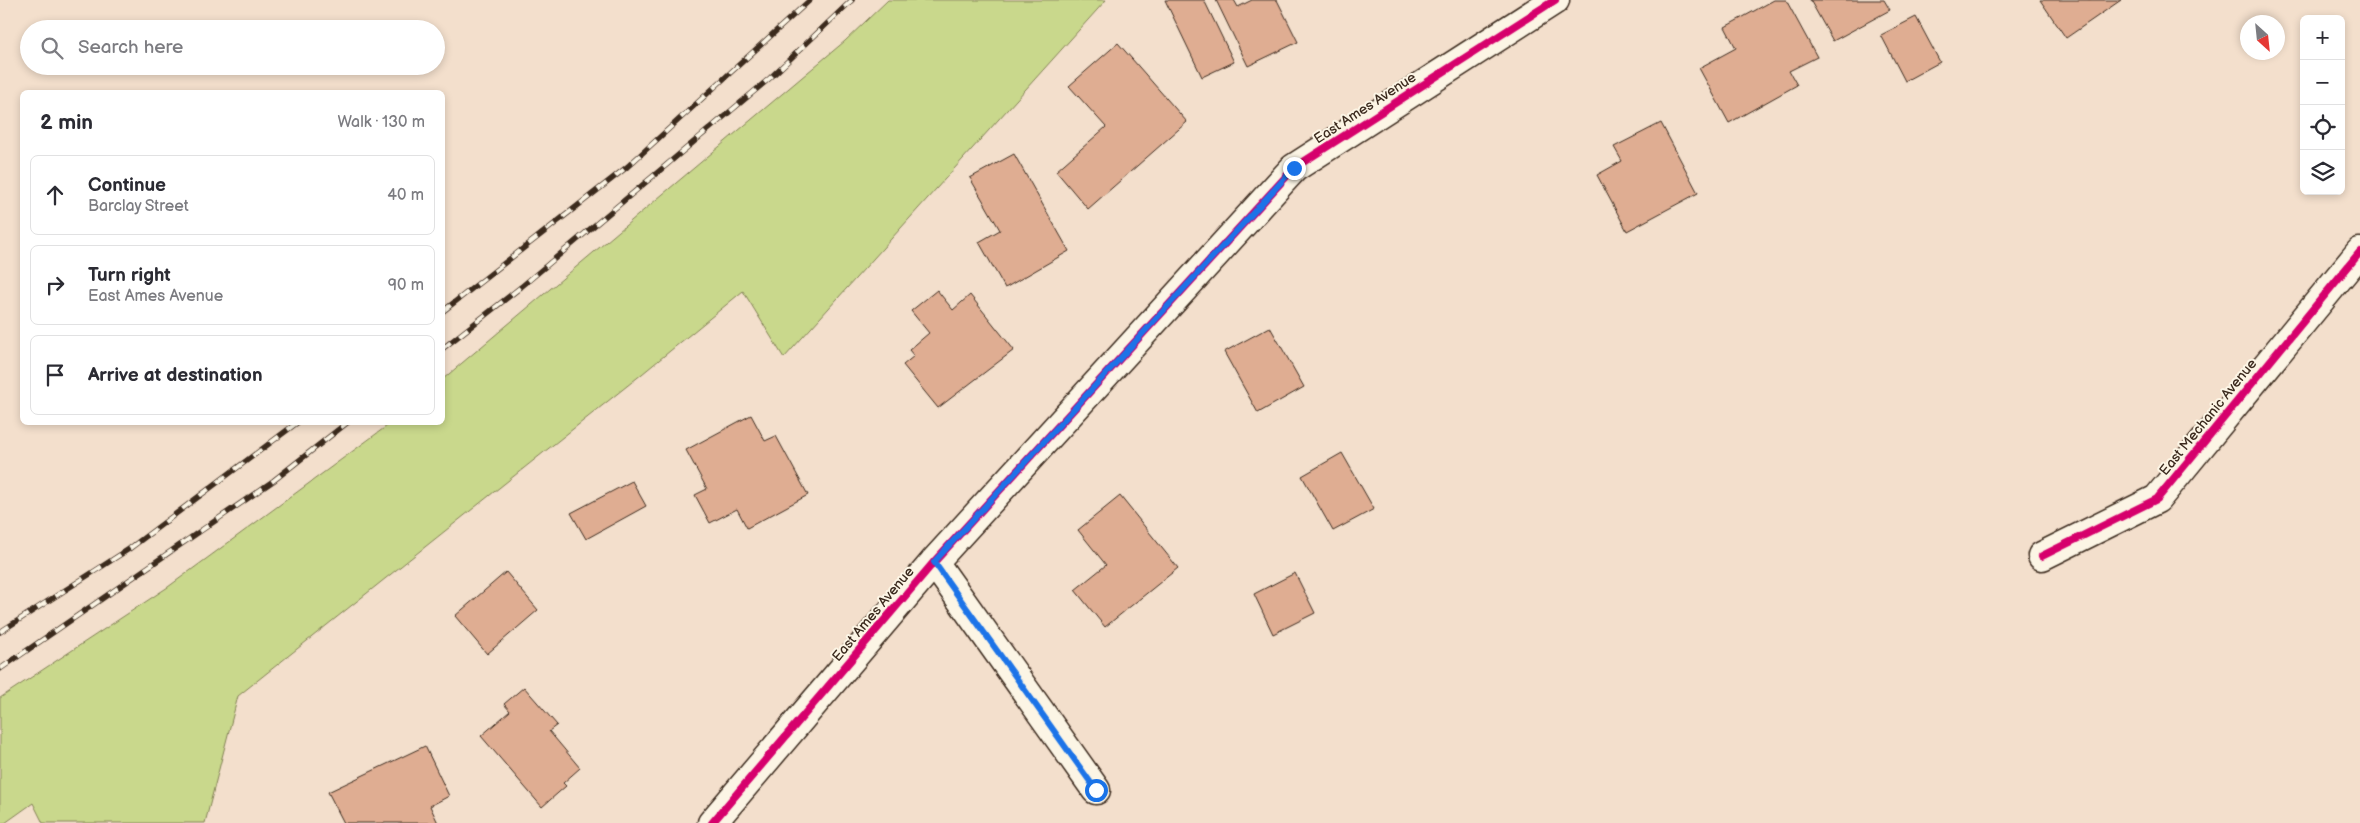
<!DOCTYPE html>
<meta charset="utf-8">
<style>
body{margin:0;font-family:"Balsamiq Sans",sans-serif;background:#f7f7f7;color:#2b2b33}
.controls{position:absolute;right:15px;top:15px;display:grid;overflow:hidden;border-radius:8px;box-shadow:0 2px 8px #0003}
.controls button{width:45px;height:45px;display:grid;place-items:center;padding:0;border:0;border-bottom:1px solid #e1e1e2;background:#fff;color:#2b2b33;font:25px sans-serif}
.compass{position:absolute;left:2240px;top:15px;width:45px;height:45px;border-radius:50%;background:#fff;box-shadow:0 2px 8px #0003;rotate:153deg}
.stop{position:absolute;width:15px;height:15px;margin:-11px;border:4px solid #1a73e8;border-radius:50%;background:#fff}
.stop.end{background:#1a73e8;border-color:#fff;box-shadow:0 1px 5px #0008}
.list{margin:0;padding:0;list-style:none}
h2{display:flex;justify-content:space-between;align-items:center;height:65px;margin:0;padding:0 20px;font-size:21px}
h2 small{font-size:16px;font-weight:400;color:#7c7c81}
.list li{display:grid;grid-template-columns:32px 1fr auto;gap:15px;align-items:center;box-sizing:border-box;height:80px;margin:0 10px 10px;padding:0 10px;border:1px solid #e1e1e2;border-radius:8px}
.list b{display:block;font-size:19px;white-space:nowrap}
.list p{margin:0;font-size:16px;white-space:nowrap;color:#7c7c81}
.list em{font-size:16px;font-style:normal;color:#7c7c81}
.icon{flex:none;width:28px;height:28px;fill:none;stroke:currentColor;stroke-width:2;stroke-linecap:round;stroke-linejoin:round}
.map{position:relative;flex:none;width:2360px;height:823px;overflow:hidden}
.search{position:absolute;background:#fff;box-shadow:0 2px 8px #0003;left:20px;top:20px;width:425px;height:55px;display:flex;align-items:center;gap:12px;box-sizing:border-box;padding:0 18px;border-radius:28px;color:#7c7c81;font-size:19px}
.panel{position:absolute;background:#fff;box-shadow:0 2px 8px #0003;left:20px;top:90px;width:425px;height:335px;border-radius:8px}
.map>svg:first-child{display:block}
.green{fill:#c9d88c;stroke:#828155}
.building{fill:#dfad92;stroke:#3b2a1e}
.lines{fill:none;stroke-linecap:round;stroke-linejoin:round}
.minor-casing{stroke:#3b2a1e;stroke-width:31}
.minor{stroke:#fcf5e5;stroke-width:28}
.rail-casing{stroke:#3b2a1e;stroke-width:5.5}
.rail{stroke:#fcf5e5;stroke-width:4;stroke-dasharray:11;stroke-linecap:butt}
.cycleway-casing{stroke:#fcf5e5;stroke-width:11}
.cycleway{stroke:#d6006c;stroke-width:8}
.route{stroke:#1a73e8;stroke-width:6}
.labels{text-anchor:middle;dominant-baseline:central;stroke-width:4;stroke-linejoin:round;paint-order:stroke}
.street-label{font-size:14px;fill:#3b2a1e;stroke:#fcf5e5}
</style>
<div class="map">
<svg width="2360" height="823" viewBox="0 0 2360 823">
<rect width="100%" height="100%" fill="#f3dfcc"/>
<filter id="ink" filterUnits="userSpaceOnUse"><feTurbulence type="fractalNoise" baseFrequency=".02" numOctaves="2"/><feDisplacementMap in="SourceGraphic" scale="10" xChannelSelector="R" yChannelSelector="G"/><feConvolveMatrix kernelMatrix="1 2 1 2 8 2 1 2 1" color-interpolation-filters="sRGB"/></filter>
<g filter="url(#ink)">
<!-- green -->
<path class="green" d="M888,0H1106L784,358L743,291L642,374L238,696L205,823H43L33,803L5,823H0V698L168,587L391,423L442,422L443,379L845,41Z"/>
<!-- building -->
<path class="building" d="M1165,0H1204L1234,62L1202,77Z
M1216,0H1234L1238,7L1252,0H1277L1298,42L1248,66Z
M1774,0H1786L1817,57L1789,71L1797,85L1729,123L1699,68L1736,48L1725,27Z
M1810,0H1884L1890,10L1833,41Z
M2040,0H2121L2066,38Z
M1916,17L1940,62L1905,81L1881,35Z
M1118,43L1187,122L1088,209L1056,171L1106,127L1069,86Z
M1661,123L1698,193L1627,231L1597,175L1622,161L1614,147Z
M1014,154L1069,251L1005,288L979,242L1000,230L970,178Z
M937,290L953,310L970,295L1014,350L938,408L903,365L914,356L909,350L929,333L911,311Z
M1270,327L1304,387L1258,413L1224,352Z
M751,415L765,441L776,436L808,495L747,528L737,509L710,523L695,495L707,489L686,450Z
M1342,453L1374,509L1333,531L1302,476Z
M632,481L646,506L586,539L571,513Z
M1120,496L1178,568L1105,627L1075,590L1106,565L1078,530Z
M506,572L538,610L487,654L455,616Z
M1295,573L1315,613L1273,634L1254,594Z
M524,687L557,725L549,731L580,768L563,783L566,786L542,807L481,736L510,711L504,704Z
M425,746L449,796L430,806L438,823H344L328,792Z"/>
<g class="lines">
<defs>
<path id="minor" d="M2042,556L2157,499L2360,252
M934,562L1096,790
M712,823L934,562L1294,168L1555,0"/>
</defs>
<!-- minor casing -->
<use href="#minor" class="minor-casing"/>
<!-- minor -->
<use href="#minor" class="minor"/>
<defs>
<path id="rail" d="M442,312L627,167L810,0
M442,349L521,287L770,78L852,0
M0,632L129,549L298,422
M0,669L273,481L348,422"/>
</defs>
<!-- rail casing -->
<use href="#rail" class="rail-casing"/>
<!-- rail -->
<use href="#rail" class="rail"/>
<defs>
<path id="cycleway" d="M2042,556L2157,499L2360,252
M712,823L934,562L1294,168L1555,0"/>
</defs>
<!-- cycleway casing -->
<use href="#cycleway" class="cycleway-casing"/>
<!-- cycleway -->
<use href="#cycleway" class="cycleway"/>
</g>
</g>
<g class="lines" filter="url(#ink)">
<!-- route -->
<path class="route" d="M1096,790L934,562L1294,168"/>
</g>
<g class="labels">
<!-- street labels -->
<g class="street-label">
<text transform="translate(1365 108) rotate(-33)">East Ames Avenue</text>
<text transform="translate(2208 417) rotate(-51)">East Mechanic Avenue</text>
<text transform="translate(873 614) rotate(-50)">East Ames Avenue</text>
</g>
</g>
</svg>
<div class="controls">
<button>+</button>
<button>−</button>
<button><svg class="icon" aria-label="locate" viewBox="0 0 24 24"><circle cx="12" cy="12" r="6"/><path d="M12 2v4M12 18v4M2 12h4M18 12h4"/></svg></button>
<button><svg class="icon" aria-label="layers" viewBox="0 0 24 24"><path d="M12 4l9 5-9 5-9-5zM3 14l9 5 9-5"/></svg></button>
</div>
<svg class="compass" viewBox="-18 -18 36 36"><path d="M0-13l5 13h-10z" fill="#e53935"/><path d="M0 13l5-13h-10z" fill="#7c7c81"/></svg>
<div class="stop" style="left:1096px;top:790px"></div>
<div class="stop end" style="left:1294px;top:168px"></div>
<div class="search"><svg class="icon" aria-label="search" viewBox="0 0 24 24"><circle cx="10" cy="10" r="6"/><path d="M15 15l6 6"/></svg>Search here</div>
<section class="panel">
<h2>2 min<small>Walk · 130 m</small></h2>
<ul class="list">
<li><svg class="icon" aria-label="ahead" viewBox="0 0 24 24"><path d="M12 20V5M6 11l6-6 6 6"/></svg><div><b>Continue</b><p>Barclay Street</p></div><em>40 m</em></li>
<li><svg class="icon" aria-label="right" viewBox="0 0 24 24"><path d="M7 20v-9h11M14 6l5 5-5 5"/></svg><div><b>Turn right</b><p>East Ames Avenue</p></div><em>90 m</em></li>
<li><svg class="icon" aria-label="arrive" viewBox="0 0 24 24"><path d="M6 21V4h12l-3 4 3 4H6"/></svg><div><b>Arrive at destination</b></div></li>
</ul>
</section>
</div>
